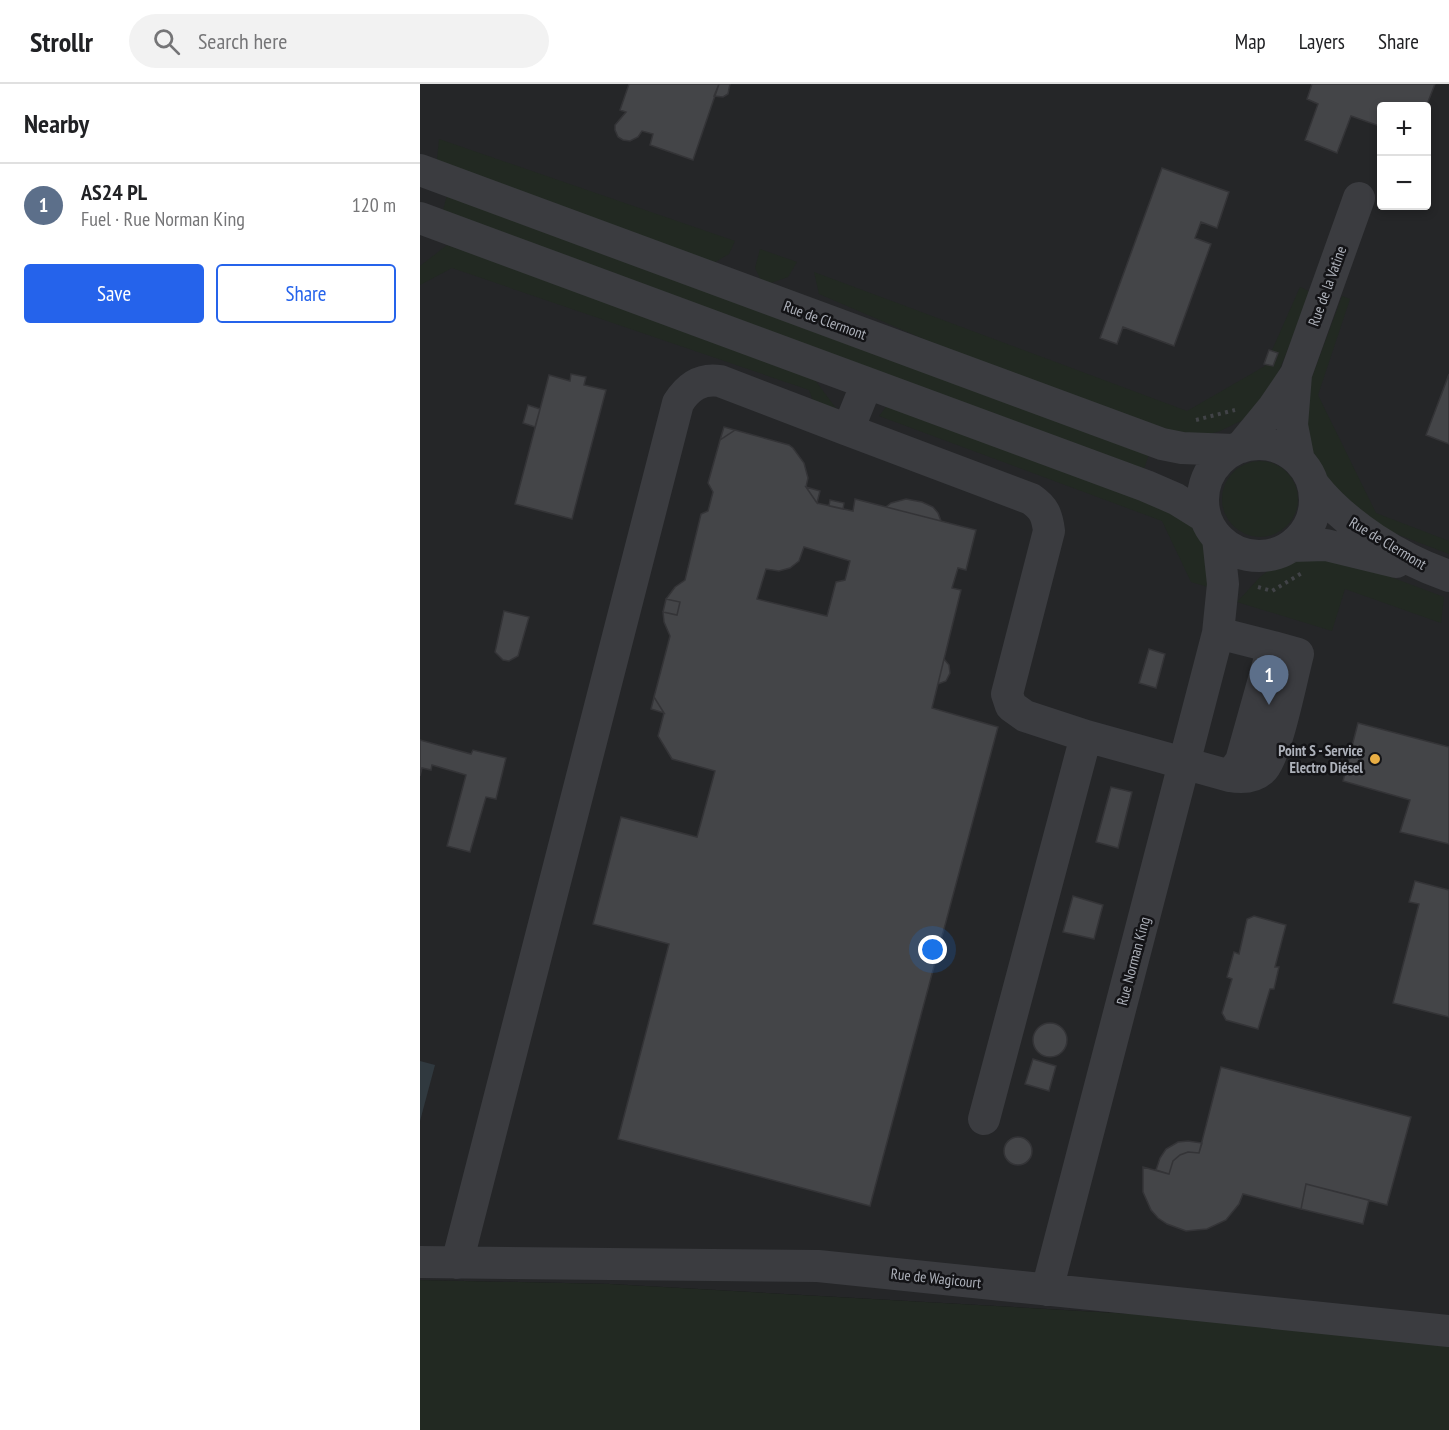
<!DOCTYPE html>
<meta charset="utf-8">
<style>
body{margin:0;font-family:"PT Sans Narrow",sans-serif;background:#f2f2f2;color:#202124}
.controls{position:absolute;right:18px;top:18px;display:grid;overflow:hidden;border-radius:6px;box-shadow:0 3px 9px #0003}
.controls button{width:54px;height:54px;display:grid;place-items:center;padding:0;border:0;border-bottom:2px solid #e0e0e0;background:#fff;color:#202124;font:30px sans-serif}
.you{position:absolute;left:513px;top:866px;width:21px;height:21px;margin:-15px;border:4px solid #fff;border-radius:50%;background:#1a73e8;box-shadow:0 0 0 9px #1a73e833}
.badge{display:grid;place-items:center;width:39px;height:39px;border-radius:50%;background:#2563eb;color:#fff;font-size:20px;font-weight:700}
.pin{position:absolute;translate:-50% -50px;filter:drop-shadow(0 2px 3px #0008)}
.pin::after{content:'';position:absolute;top:32px;width:21px;height:18px;background:inherit;clip-path:polygon(0 0,100% 0,50% 100%)}
.list{margin:0;padding:0;list-style:none}
h2{display:flex;justify-content:space-between;align-items:center;height:78px;margin:0;padding:0 24px;font-size:26px}
h2 small{font-size:20px;font-weight:400;color:#757577}
.list li{display:grid;grid-template-columns:39px 1fr auto;gap:18px;align-items:center;box-sizing:border-box;height:84px;padding:0 24px;border-top:2px solid #e0e0e0}
.list b{display:block;font-size:22px;white-space:nowrap}
.list p{margin:0;font-size:20px;white-space:nowrap;color:#757577}
.list em{font-size:20px;font-style:normal;color:#757577}
.actions{display:flex;gap:12px;padding:18px 24px}
.actions a{flex:1;padding:14px 0;border:2px solid #2563eb;border-radius:6px;text-align:center;font-size:21px;color:#2563eb}
.actions .main{background:#2563eb;color:#fff}
.icon{flex:none;width:33px;height:33px;fill:none;stroke:currentColor;stroke-width:2;stroke-linecap:round;stroke-linejoin:round}
.map{position:relative;flex:none;width:1029px;height:1346px;overflow:hidden}
header{display:flex;align-items:center;gap:36px;box-sizing:border-box;height:84px;padding:0 30px;background:#fff;border-bottom:2px solid #e0e0e0}
header strong{font-size:28px}
nav{display:flex;gap:33px;margin-inline-start:auto;font-size:21px}
.search{width:420px;height:54px;background:#f2f2f2;display:flex;align-items:center;gap:15px;box-sizing:border-box;padding:0 21px;border-radius:33px;color:#757577;font-size:22px}
main{display:flex}
aside{flex:1;background:#fff}
.map>svg:first-child{display:block}
.built{fill:#252628;fill-rule:evenodd}
.green{fill:#222922}
.water{fill:#30393f}
.building{fill:#444548;stroke:#343437;stroke-width:1.5;fill-rule:evenodd}
.lines{fill:none;stroke-linecap:round;stroke-linejoin:round}
.path{stroke:#414347;stroke-width:4;stroke-dasharray:3 4.5;stroke-linecap:butt}
.minor{stroke:#3b3c40;stroke-width:32}
.poi-dot{fill:#e9ae44;stroke:#141417;stroke-width:2}
.labels{text-anchor:middle;dominant-baseline:central;stroke-width:5;stroke-linejoin:round;paint-order:stroke}
.street-label{font-size:15px;fill:#adb1ba;stroke:#141417}
.poi-label{font-size:15px;font-weight:bold;fill:#adb1ba;stroke:#141417;text-anchor:end}
</style>
<header>
<strong>Strollr</strong>
<div class="search"><svg class="icon" aria-label="search" viewBox="0 0 24 24"><circle cx="10" cy="10" r="6"/><path d="M15 15l6 6"/></svg>Search here</div>
<nav><a>Map</a><a>Layers</a><a>Share</a></nav>
</header>
<main>
<aside>
<h2>Nearby<small></small></h2>
<ul class="list">
<li><span class="badge" style="background:#5c6f8a">1</span><div><b>AS24 PL</b><p>Fuel · Rue Norman King</p></div><em>120 m</em></li>
</ul>
<div class="actions"><a class="main">Save</a><a>Share</a></div>
</aside>
<div class="map">
<svg width="1029" height="1346" viewBox="0 0 1029 1346">
<rect width="100%" height="100%" fill="#19191c"/>
<!-- built -->
<path class="built" d="M0,0H1029V1261L784,1234L190,1200L0,1196ZM962,22H1006V122H962Z"/>
<!-- green -->
<path class="green" d="M19,55L315,157L309,170L290,181L22,83L17,75Z
M28,108L731,364L723,388L21,133Z
M27,161L389,288L421,331L394,320L389,306L32,184L0,201V182Z
M340,165L377,178L368,193L348,200L341,196L335,184Z
M394,188L767,327L845,282L880,203L891,208L849,312L827,334L800,347L777,354L625,307L399,210Z
M922,212L930,215L898,311L956,429L1029,457V470L971,448L929,428L900,395L886,363L885,312Z
M469,319L724,413L783,446L795,505L771,498L742,437L459,332Z
M802 415a38 38 0 1 1 76 0a38 38 0 1 1-76 0Z
M876,472L944,483L1024,513L1021,539L925,505L912,547L817,518L840,493L858,479Z
M0,1196L190,1200L784,1234L1029,1261V1346H0Z"/>
<!-- water -->
<path class="water" d="M0,977L15,981L0,1037Z"/>
<!-- building -->
<path class="building" d="M209,0H299L273,76L230,61L233,50L222,47L218,53L210,57L203,56L198,53L195,46V41L206,28L200,26Z
M299,0H310L308,10L303,13L294,12Z
M892,0H1015L1006,23L962,22V43L931,32L917,69L885,56L898,20L887,15Z
M742,84L809,108L797,144L781,138L775,154L791,160L754,262L703,243L697,260L680,254Z
M849,266L858,269L853,282L844,280Z
M151,290L166,293L164,301L186,306L152,435L95,420L129,291L150,297Z
M1029,290V360L1006,351Z
M108,321L120,325L115,343L103,339Z
M304,343L315,346L300,356Z
M315,346L369,361L373,364L384,379L388,394L386,403L397,419L433,427L435,415L556,446L546,486L538,484L532,504L541,506L512,624L578,643L450,1122L198,1055L249,860L173,840L201,733L277,753L295,687L252,675L238,652L244,629L234,613L250,552L244,538L243,528L257,531L260,518L246,515L255,503L265,496L281,430L288,427L293,408L288,399L300,356ZM384,463L430,477L425,496L416,498L407,532L337,515L346,485L359,487L370,484L379,477Z
M386,403L400,407L397,419Z
M486,415L502,418L513,423L518,429L521,437L466,423L471,419Z
M410,416L424,419L423,425L409,422Z
M246,515L260,518L257,531L243,528Z
M84,527L109,533L98,572L89,577L83,576L75,568Z
M729,565L745,570L736,604L719,599Z
M524,575L529,581L530,589L526,597L518,600Z
M234,613L244,629L231,625Z
M938,639L1029,663V760L980,748L990,716L923,697Z
M0,656L51,670L53,666L86,674L76,715L66,713L50,768L27,762L46,691L12,681L11,686L2,684L0,692Z
M691,703L712,708L698,764L676,758Z
M995,797L1029,806V933L973,919L999,820L989,818Z
M653,812L683,821L674,855L643,848Z
M834,832L866,841L855,883H859L854,905H850L838,945L806,936L802,929L812,895L807,893L814,868L819,870L827,835Z
M613 956a17 17 0 1 1 34 0a17 17 0 1 1-34 0Z
M613,975L636,982L629,1007L605,1000Z
M801,983L991,1033L967,1121L886,1100L881,1125L823,1110L819,1120L806,1136L787,1145L766,1147L747,1140L738,1134L731,1126L723,1108V1083L749,1090L753,1077L760,1071L768,1068L779,1069Z
M584 1067a14 14 0 1 1 28 0a14 14 0 1 1-28 0Z
M768,1057L782,1059L779,1069L768,1068L760,1071L753,1077L749,1090L736,1086L740,1074L746,1065L758,1058Z
M886,1100L949,1116L943,1140L881,1125Z"/>
<g class="lines">
<!-- path -->
<path class="path" d="M776,336L815,326
M838,503L852,507L882,489"/>
<!-- minor -->
<path class="minor" d="M0,86L742,360L762,364L813,366
M0,134L726,402L756,415L785,433
M876,291L872,341L879,377
M447,299L428,346L611,415C624,424 627,431 629,447L587,610L591,622L605,632L666,652
M783 416a56 56 0 1 1 112 0a56 56 0 1 1-112 0Z
M821,363L853,324L876,290L939,114
M893,400C925,441 980,475 1029,492
M872,462L906,461L976,478
M810,692C821,694 833,694 842,686C856,675 872,592 878,570L853,563
M564,1035L666,652L810,692L821,677L853,563L798,549
M0,1178L398,1182L1029,1247
M37,1179L258,319C268,303 281,294 300,297L428,346
M627,1206L798,549L803,500L798,454"/>
</g>
<!-- markers -->
<circle class="poi-dot" cx="955" cy="675" r="6"/>
<g class="labels">
<!-- street labels -->
<g class="street-label">
<text transform="translate(907 202) rotate(-70)">Rue de la Vatine</text>
<text transform="translate(405 236) rotate(20)">Rue de Clermont</text>
<text transform="translate(968 459) rotate(31)">Rue de Clermont</text>
<text transform="translate(713 877) rotate(-75)">Rue Norman King</text>
<text transform="translate(516 1194) rotate(6)">Rue de Wagicourt</text>
</g>
<!-- poi labels -->
<g class="poi-label">
<text x="943" y="666">Point S - Service<tspan x="943" dy="17">Electro Diésel</tspan></text>
</g>
</g>
</svg>
<div class="controls">
<button>+</button>
<button>−</button>
</div>
<div class="you"></div>
<div class="pin badge" style="left:849px;top:621px;background:#5c6f8a">1</div>
</div>
</main>
